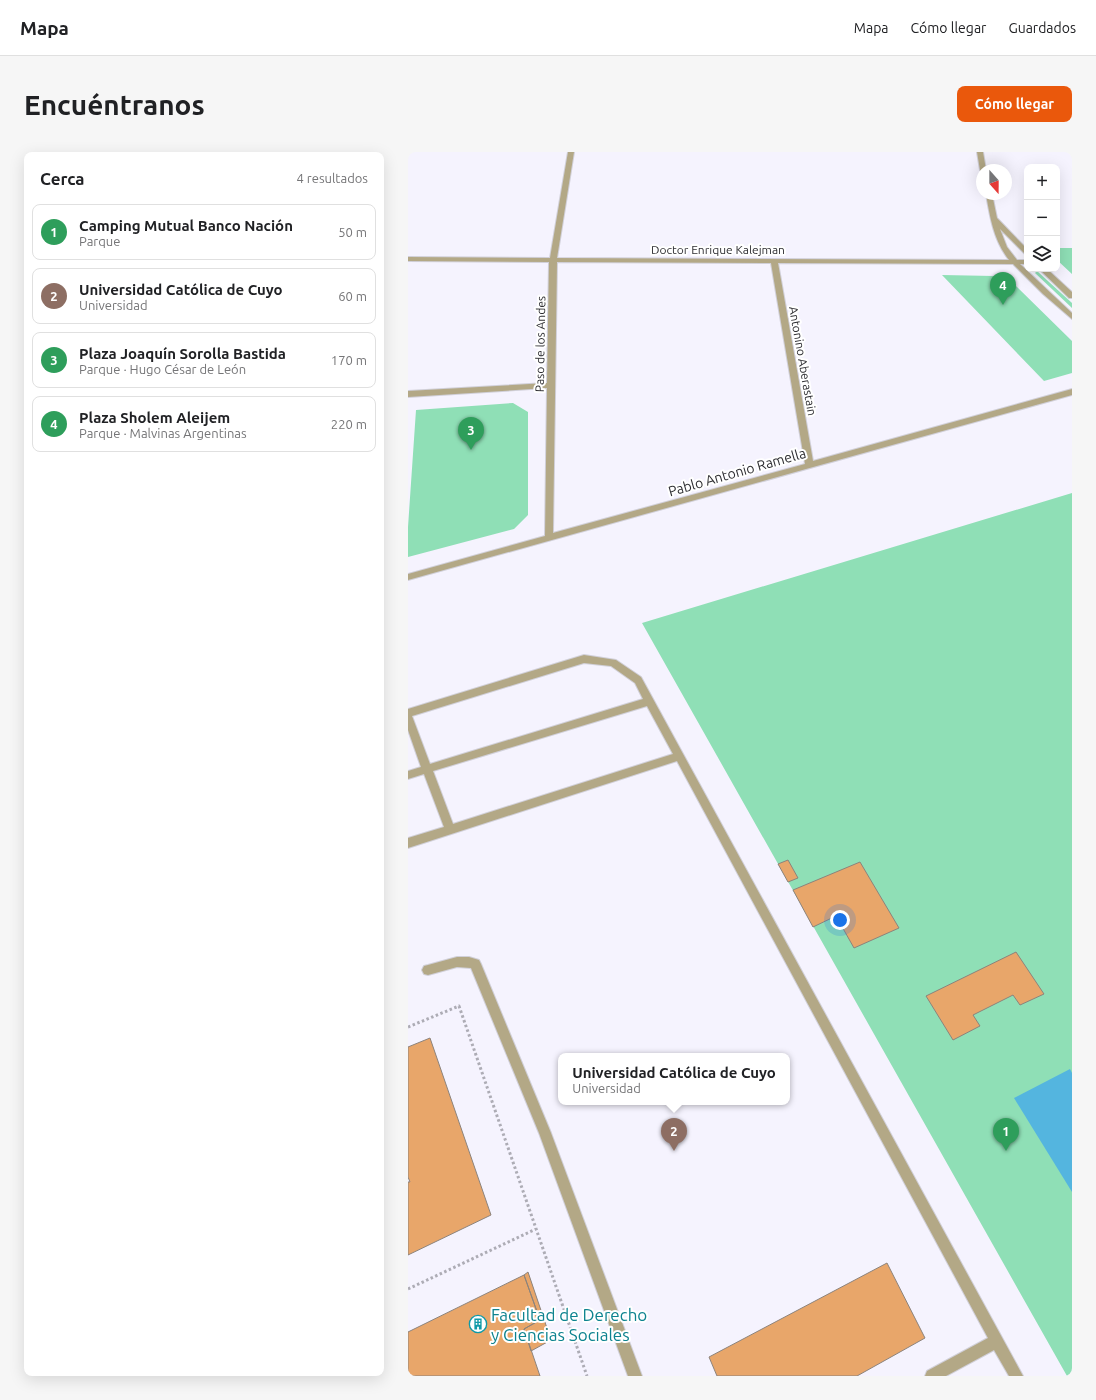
<!DOCTYPE html>
<html lang="es">
<meta charset="utf-8">
<style>
body{margin:0;font-family:Ubuntu,sans-serif;background:#f6f6f6;color:#202124}
.controls{position:absolute;right:12px;top:12px;display:grid;overflow:hidden;border-radius:8px;box-shadow:0 4px 16px #0002}
.controls button{width:36px;height:36px;display:grid;place-items:center;padding:0;border:0;border-bottom:1px solid #e0e0e0;background:#fff;color:#202124;font:20px sans-serif}
.compass{position:absolute;left:568px;top:12px;width:36px;height:36px;border-radius:50%;background:#fff;box-shadow:0 4px 16px #0002;rotate:159deg}
.you{position:absolute;left:432px;top:768px;width:14px;height:14px;margin:-10px;border:3px solid #fff;border-radius:50%;background:#1a73e8;box-shadow:0 0 0 6px #1a73e833}
.badge{display:grid;place-items:center;width:26px;height:26px;border-radius:50%;background:#ea580c;color:#fff;font-size:13px;font-weight:700}
.pin{position:absolute;translate:-50% -33px;filter:drop-shadow(0 1px 2px #0008)}
.pin::after{content:'';position:absolute;top:21px;width:14px;height:12px;background:inherit;clip-path:polygon(0 0,100% 0,50% 100%)}
.popup{position:absolute;left:150px;top:901px;width:232px;height:52px;box-sizing:border-box;display:grid;place-content:center;border-radius:8px;background:#fff;filter:drop-shadow(0 1px 3px #0005);font-size:13px;white-space:nowrap;color:#757577}
.popup b{font-size:15px;color:#202124}
.popup::after{content:'';position:absolute;left:50%;top:100%;margin-left:-8px;border:8px solid transparent;border-top-color:#fff}
.list{margin:0;padding:0;list-style:none}
h2{display:flex;justify-content:space-between;align-items:center;height:52px;margin:0;padding:0 16px;font-size:17px}
h2 small{font-size:13px;font-weight:400;color:#757577}
.list li{display:grid;grid-template-columns:26px 1fr auto;gap:12px;align-items:center;box-sizing:border-box;height:56px;margin:0 8px 8px;padding:0 8px;border:1px solid #e0e0e0;border-radius:8px}
.list b{display:block;font-size:15px;white-space:nowrap}
.list p{margin:0;font-size:13px;white-space:nowrap;color:#757577}
.list em{font-size:13px;font-style:normal;color:#757577}
.icon{flex:none;width:22px;height:22px;fill:none;stroke:currentColor;stroke-width:2;stroke-linecap:round;stroke-linejoin:round}
.map{position:relative;flex:none;width:664px;height:1224px;overflow:hidden;border-radius:8px}
header{display:flex;align-items:center;gap:24px;box-sizing:border-box;height:56px;padding:0 20px;background:#fff;border-bottom:1px solid #e0e0e0}
header strong{font-size:19px}
nav{display:flex;gap:22px;margin-inline-start:auto;font-size:14px}
.intro{display:flex;align-items:center;justify-content:space-between;box-sizing:border-box;height:96px;padding:0 24px}
h1{margin:0;font-size:28px}
.button{padding:10px 18px;border-radius:8px;background:#ea580c;color:#fff;font-size:14px;font-weight:700}
main{display:flex;gap:24px;padding:0 24px}
aside{flex:1;background:#fff;border-radius:8px;box-shadow:0 4px 16px #0002}
.map>svg:first-child{display:block}
.green{fill:#8fdfb6}
.water{fill:#54b5df}
.building{fill:#e8a66a;stroke:#8c837c}
.lines{fill:none;stroke-linecap:round;stroke-linejoin:round}
.service-casing{stroke:#d1d0d9;stroke-width:2}
.minor-casing{stroke:#d1d0d9;stroke-width:2}
.path{stroke:#adacb5;stroke-width:3;stroke-dasharray:2.5 2.5;stroke-linecap:butt}
.service{fill:#b3a886;fill-rule:evenodd}
.minor{fill:#b3a886;fill-rule:evenodd}
.labels{text-anchor:middle;dominant-baseline:central;stroke-width:4;stroke-linejoin:round;paint-order:stroke}
.far-street-label{font-size:12px;fill:#2e2e32;stroke:#fff}
.street-label{font-size:14px;fill:#2e2e32;stroke:#fff}
.near-culture-label{font-size:17px;fill:#0d838f;stroke:#fff;text-anchor:start}
</style>
<header>
<strong>Mapa</strong>
<nav><a>Mapa</a><a>Cómo llegar</a><a>Guardados</a></nav>
</header>
<div class="intro"><h1>Encuéntranos</h1><a class="button">Cómo llegar</a></div>
<main>
<aside>
<h2>Cerca<small>4 resultados</small></h2>
<ul class="list">
<li><span class="badge" style="background:#2e9e5b">1</span><div><b>Camping Mutual Banco Nación</b><p>Parque</p></div><em>50 m</em></li>
<li><span class="badge" style="background:#8d6e63">2</span><div><b>Universidad Católica de Cuyo</b><p>Universidad</p></div><em>60 m</em></li>
<li><span class="badge" style="background:#2e9e5b">3</span><div><b>Plaza Joaquín Sorolla Bastida</b><p>Parque · Hugo César de León</p></div><em>170 m</em></li>
<li><span class="badge" style="background:#2e9e5b">4</span><div><b>Plaza Sholem Aleijem</b><p>Parque · Malvinas Argentinas</p></div><em>220 m</em></li>
</ul>
</aside>
<div class="map">
<svg width="664" height="1224" viewBox="0 0 664 1224">
<rect width="100%" height="100%" fill="#f5f3fe"/>
<!-- green -->
<path class="green" d="M649,96H664V122L649,108Z
M629,119L664,151V156L627,121Z
M534,123L586,124L604,130L664,189V221L636,229Z
M105,251L120,260V363L106,377L0,405V375L8,258Z
M664,341V1224H659L234,471Z"/>
<!-- water -->
<path class="water" d="M662,917L664,921V1040L606,946Z"/>
<!-- building -->
<path class="building" d="M380,708L390,726L380,730L370,712Z
M452,710L491,776L446,796L428,764L405,775L385,738Z
M608,800L636,842L612,853L605,843L565,863L572,874L545,888L518,844Z
M22,886L83,1063L0,1103V1030H2L0,1025V895Z
M479,1111L517,1186L449,1224H309L301,1205Z
M120,1120L143,1188L123,1199L116,1177L132,1168L116,1123Z
M116,1123L132,1168L116,1177L132,1224H0V1180Z"/>
<g class="lines">
<defs>
<path id="service" d="M176,503L208,508L233,525L615,1224H601L586,1198L538,1224H517L519,1219L580,1186L269,609L0,696V686L36,675L16,622L0,627V619L13,615L0,578V557ZM176,511L203,514L227,531L235,547L22,612L4,564ZM239,554L265,602L45,672L25,619Z
M49,805H61L71,808L73,812L143,981L234,1224H220L131,981L63,816L49,815L20,823L16,822L14,818L16,814L20,813Z"/>
<path id="minor" d="M160,0H166L149,106L601,108C586,89 582,66 578,42H584L589,66L619,97V103L617,102L592,77L599,95L609,108H619V112H612L664,161V167L635,142L605,112L370,111L405,309L664,237V243L0,428V422L137,384L139,236L0,245V239L139,231L141,110L0,109V105L142,106ZM149,110L363,111L397,312L145,381Z
M569,0H575L578,18H574V20L572,18Z
M631,117H639L664,140V146H661Z"/>
</defs>
<!-- service casing -->
<use href="#service" class="service-casing"/>
<!-- minor casing -->
<use href="#minor" class="minor-casing"/>
<!-- path -->
<path class="path" d="M0,875L51,854L179,1224
M0,1137L128,1077"/>
<!-- service -->
<use href="#service" class="service"/>
<!-- minor -->
<use href="#minor" class="minor"/>
</g>
<!-- icons -->
<defs>
<symbol id="building-ring" viewBox="-11 -11 22 22"><circle r="9.5" fill="#fff" stroke="#0f9aa8" stroke-width="1.5"/><path d="M-4-6H4V6H1V3H-1V6H-4ZM-2.5-4.3h1.7v1.8h-1.7ZM.8-4.3h1.7v1.8H.8ZM-2.5-1h1.7V.8h-1.7ZM.8-1h1.7V.8H.8Z" fill="#0f9aa8"/></symbol>
</defs>
<g fill-rule="evenodd">
<use href="#building-ring" x="60" y="1162" width="20" height="20"/>
</g>
<g class="labels">
<!-- far-street labels -->
<g class="far-street-label">
<text x="310" y="97">Doctor Enrique Kalejman</text>
<text transform="translate(132 192) rotate(-89)">Paso de los Andes</text>
<text transform="translate(395 209) rotate(80)">Antonino Aberastain</text>
</g>
<!-- street labels -->
<g class="street-label">
<text transform="translate(329 320) rotate(-16)">Pablo Antonio Ramella</text>
</g>
<!-- near-culture labels -->
<g class="near-culture-label">
<text x="83" y="1162">Facultad de Derecho<tspan x="83" dy="20">y Ciencias Sociales</tspan></text>
</g>
</g>
</svg>
<div class="controls">
<button>+</button>
<button>−</button>
<button><svg class="icon" aria-label="layers" viewBox="0 0 24 24"><path d="M12 4l9 5-9 5-9-5zM3 14l9 5 9-5"/></svg></button>
</div>
<svg class="compass" viewBox="-18 -18 36 36"><path d="M0-13l5 13h-10z" fill="#e53935"/><path d="M0 13l5-13h-10z" fill="#757577"/></svg>
<div class="you"></div>
<div class="pin badge" style="left:598px;top:999px;background:#2e9e5b">1</div>
<div class="pin badge" style="left:266px;top:999px;background:#8d6e63">2</div>
<div class="popup"><b>Universidad Católica de Cuyo</b>Universidad</div>
<div class="pin badge" style="left:63px;top:298px;background:#2e9e5b">3</div>
<div class="pin badge" style="left:595px;top:153px;background:#2e9e5b">4</div>
</div>
</main>
